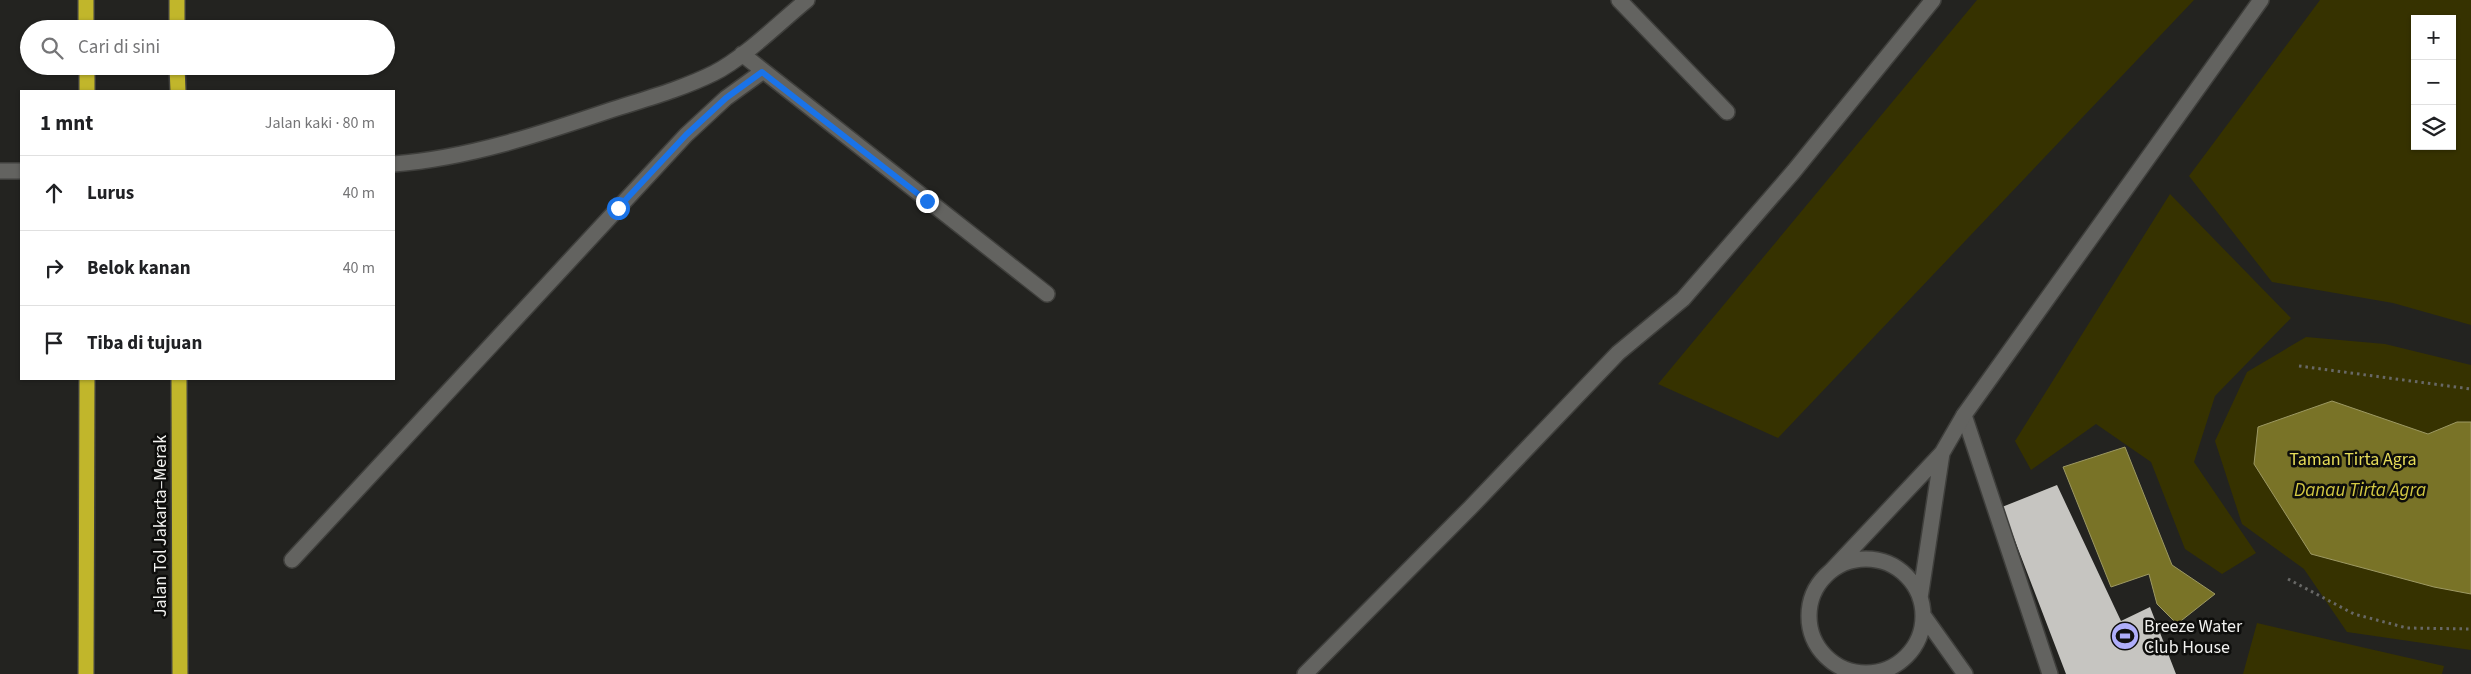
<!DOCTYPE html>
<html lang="id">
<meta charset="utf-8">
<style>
body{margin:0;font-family:"Source Sans 3",sans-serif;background:#f6f6f6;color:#202124}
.controls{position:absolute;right:15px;top:15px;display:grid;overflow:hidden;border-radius:0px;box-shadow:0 1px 4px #0004}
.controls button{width:45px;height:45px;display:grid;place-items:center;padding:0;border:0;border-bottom:1px solid #e0e0e0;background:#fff;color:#202124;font:25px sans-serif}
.stop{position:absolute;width:15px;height:15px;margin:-11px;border:4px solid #1a73e8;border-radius:50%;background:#fff}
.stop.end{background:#1a73e8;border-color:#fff;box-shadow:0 1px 5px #0008}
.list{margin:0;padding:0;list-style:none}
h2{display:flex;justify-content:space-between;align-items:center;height:65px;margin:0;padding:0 20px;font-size:21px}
h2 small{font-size:16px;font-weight:400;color:#757577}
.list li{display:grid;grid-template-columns:32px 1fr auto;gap:15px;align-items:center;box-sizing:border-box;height:75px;padding:0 20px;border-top:1px solid #e0e0e0}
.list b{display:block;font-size:19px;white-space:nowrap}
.list em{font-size:16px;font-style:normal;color:#757577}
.icon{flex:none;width:28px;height:28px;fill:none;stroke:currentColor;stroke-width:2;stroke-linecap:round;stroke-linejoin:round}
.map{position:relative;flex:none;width:2471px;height:674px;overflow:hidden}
.search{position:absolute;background:#fff;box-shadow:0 1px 4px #0004;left:20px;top:20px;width:375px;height:55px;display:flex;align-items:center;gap:12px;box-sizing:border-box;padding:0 18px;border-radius:28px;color:#757577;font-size:19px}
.panel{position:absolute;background:#fff;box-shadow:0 1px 4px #0004;left:20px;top:90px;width:375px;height:290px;border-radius:0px}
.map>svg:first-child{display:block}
.green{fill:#363200;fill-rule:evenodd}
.water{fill:#797327;stroke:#9d9963}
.building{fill:#c6c5c1}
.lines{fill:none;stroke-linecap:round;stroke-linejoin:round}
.lane-casing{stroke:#3f3f3c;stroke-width:18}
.street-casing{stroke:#3f3f3c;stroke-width:18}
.highway-casing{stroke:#3f3f3c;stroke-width:18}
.path{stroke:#686866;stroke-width:3;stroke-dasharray:2.5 4;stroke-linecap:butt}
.lane{stroke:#636360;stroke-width:15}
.street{stroke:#636360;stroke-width:15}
.highway{stroke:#c1b62b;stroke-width:15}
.route{stroke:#1a73e8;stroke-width:6}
.labels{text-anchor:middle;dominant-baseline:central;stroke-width:5;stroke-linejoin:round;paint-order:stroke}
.park-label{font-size:18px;fill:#e7dd59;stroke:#0d0d0b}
.street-label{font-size:18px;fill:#f1f1ef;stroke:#0d0d0b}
.poi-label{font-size:18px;fill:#f1f1ef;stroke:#0d0d0b;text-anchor:start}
.water-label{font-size:19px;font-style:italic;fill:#d4c943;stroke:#0d0d0b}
</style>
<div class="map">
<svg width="2471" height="674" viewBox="0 0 2471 674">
<rect width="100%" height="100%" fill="#232320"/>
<!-- green -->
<path class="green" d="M1977,0H2194L1778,438L1658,384Z
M2320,0H2471V325L2393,303L2272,282L2189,176ZM2415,19H2452V146H2415Z
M2170,194L2291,318L2215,396L2194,462L2256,553L2222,574L2185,549L2151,462L2096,424L2031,470L2015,441Z
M2306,337L2385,344L2471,365V650L2347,632L2304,569L2242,524L2215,441L2247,372Z
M2257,623L2444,666L2442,674H2243Z"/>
<!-- water -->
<path class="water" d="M2332,401L2428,434L2457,422H2471V594L2434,587L2311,554L2254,464L2258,427Z
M2125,447L2172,565L2215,594L2177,624L2157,604L2149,574L2111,587L2063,467Z"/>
<!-- building -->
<path class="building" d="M2057,485L2121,621L2150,607L2176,674H2066L2002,507Z"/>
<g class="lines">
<defs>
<path id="lane" d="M1964,415L2050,674"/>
<path id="street" d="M1619,0L1727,112
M742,54L1047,294
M394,164C469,158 540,134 611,110C645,99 682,89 714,73C744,58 780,22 807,0
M0,171H21
M1809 616a57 57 0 1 1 114 0a57 57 0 1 1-114 0Z
M292,560L686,135L726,98L762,72
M1831,571L1942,453L1964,415L2261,0
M1920,598L1942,453
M1923,615L1965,674
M1305,674L1470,508L1618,353L1683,299L1794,171L1933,0"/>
<path id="highway" d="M86,0V29
M177,0V29
M87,66V91
M177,66L178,91
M179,379L180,674
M86,674L87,379"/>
</defs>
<!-- lane casing -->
<use href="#lane" class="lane-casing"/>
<!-- street casing -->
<use href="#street" class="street-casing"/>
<!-- highway casing -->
<use href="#highway" class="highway-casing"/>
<!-- path -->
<path class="path" d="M2299,366L2471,389
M2288,579L2354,614L2407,628L2471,629"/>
<!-- lane -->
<use href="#lane" class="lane"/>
<!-- street -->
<use href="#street" class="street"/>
<!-- highway -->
<use href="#highway" class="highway"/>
</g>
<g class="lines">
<!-- route -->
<path class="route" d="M618,208L686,135L726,98L762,72L927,201"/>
</g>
<!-- icons -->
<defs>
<symbol id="stadium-disc" viewBox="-11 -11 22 22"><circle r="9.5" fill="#afaefa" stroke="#0d0d0b"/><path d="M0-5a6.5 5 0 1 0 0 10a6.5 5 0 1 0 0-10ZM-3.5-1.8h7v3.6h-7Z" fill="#111"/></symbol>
</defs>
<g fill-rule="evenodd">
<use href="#stadium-disc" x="2109" y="620" width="32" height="32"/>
</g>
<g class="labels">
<!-- park labels -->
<g class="park-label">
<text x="2353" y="459">Taman Tirta Agra</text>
</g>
<!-- street labels -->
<g class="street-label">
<text transform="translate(160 526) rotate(-90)">Jalan Tol Jakarta–Merak</text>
</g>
<!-- poi labels -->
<g class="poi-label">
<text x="2144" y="626">Breeze Water<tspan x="2144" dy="21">Club House</tspan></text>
</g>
<!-- water labels -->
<g class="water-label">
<text x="2360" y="490">Danau Tirta Agra</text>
</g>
</g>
</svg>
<div class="controls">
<button>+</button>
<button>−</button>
<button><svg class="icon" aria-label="layers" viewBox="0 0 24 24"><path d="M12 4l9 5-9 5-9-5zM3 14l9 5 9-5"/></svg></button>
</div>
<div class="stop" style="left:618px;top:208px"></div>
<div class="stop end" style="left:927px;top:201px"></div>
<div class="search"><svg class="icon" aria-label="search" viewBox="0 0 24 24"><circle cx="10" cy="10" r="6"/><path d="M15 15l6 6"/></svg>Cari di sini</div>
<section class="panel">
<h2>1 mnt<small>Jalan kaki · 80 m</small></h2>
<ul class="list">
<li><svg class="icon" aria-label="ahead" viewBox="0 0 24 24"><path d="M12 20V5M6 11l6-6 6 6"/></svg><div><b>Lurus</b></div><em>40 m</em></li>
<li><svg class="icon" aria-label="right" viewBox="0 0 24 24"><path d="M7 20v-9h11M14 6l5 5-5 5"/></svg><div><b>Belok kanan</b></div><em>40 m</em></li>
<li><svg class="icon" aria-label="arrive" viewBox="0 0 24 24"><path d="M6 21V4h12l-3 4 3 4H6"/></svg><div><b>Tiba di tujuan</b></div></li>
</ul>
</section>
</div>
